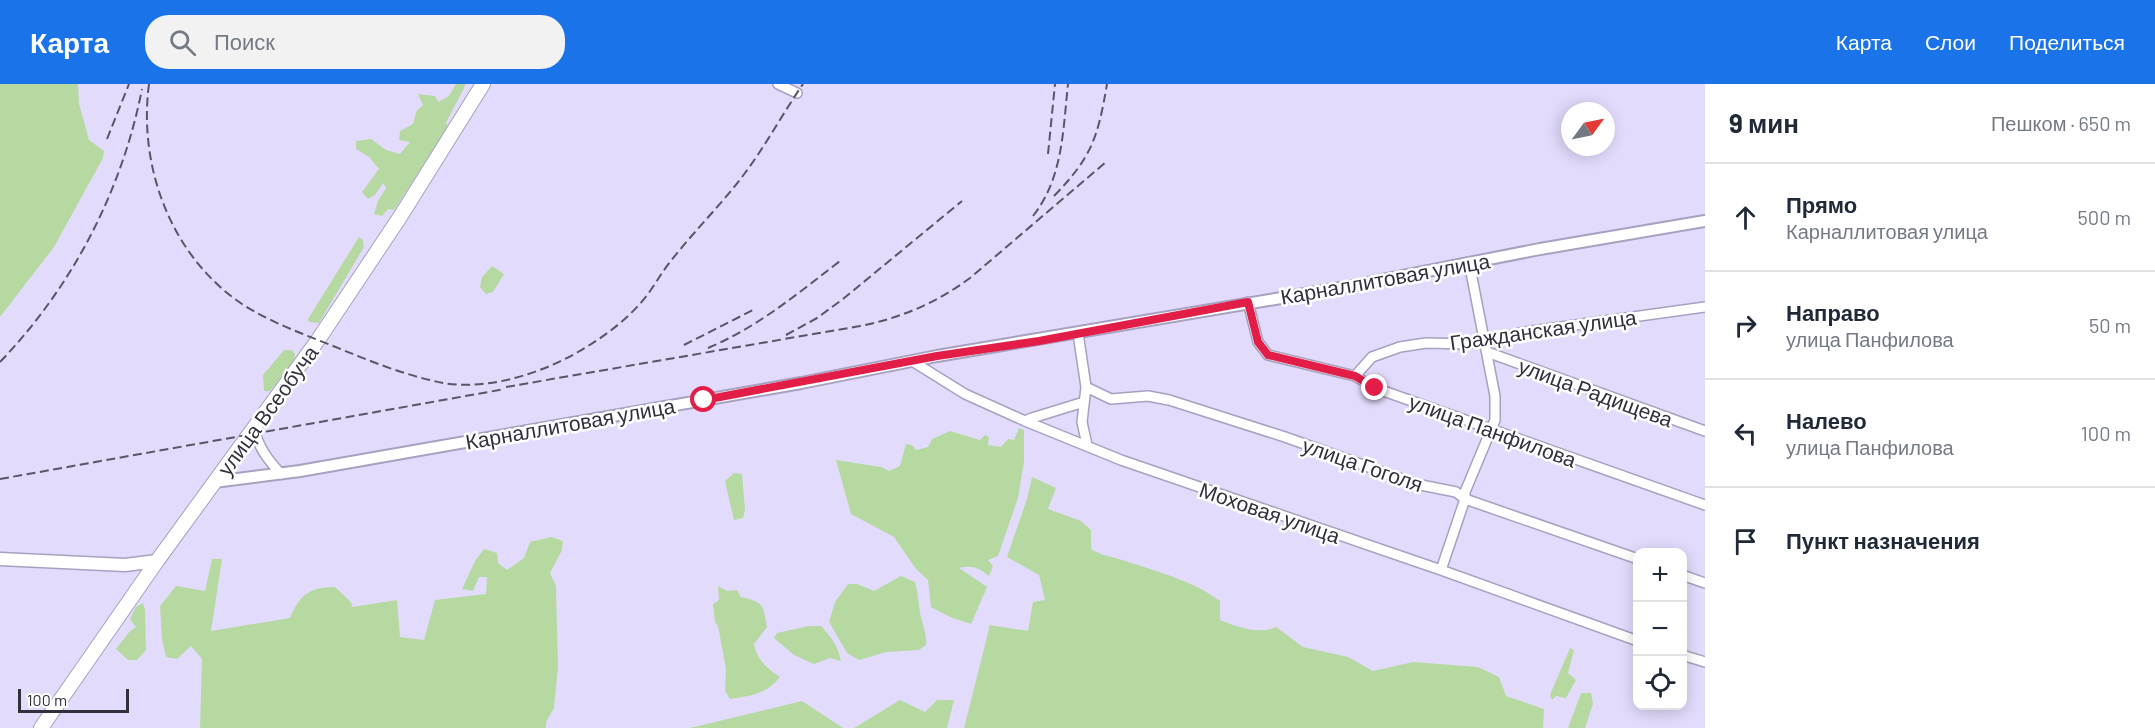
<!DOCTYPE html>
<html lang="ru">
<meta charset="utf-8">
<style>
body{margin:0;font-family:Barlow,sans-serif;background:#f2f2f3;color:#1f2937}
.controls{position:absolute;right:18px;bottom:18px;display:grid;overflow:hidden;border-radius:12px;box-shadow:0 3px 15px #0003}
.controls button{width:54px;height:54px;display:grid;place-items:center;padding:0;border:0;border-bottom:2px solid #e0e1e3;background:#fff;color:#1f2937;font:30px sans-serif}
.compass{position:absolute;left:1561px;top:18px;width:54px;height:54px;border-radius:50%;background:#fff;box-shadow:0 3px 15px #0003;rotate:57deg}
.scale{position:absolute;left:18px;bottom:15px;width:111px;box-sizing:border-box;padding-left:6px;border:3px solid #33303d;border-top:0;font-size:16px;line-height:21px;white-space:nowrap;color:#33303d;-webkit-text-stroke:4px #fff;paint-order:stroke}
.stop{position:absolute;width:18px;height:18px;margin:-14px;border:4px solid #e11d48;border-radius:50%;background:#fff}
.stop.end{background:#e11d48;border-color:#fff;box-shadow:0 2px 6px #0008}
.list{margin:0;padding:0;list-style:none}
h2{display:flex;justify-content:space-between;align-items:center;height:78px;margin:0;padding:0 24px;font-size:26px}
h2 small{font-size:20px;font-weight:400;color:#747a83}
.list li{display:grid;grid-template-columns:39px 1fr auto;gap:18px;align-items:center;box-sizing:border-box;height:108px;padding:0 24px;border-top:2px solid #e0e1e3}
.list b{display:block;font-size:22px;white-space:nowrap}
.list p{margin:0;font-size:20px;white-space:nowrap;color:#747a83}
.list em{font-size:20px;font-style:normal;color:#747a83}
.icon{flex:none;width:33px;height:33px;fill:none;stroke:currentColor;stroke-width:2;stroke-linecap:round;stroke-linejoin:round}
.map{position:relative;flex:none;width:1705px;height:644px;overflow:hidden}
header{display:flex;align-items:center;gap:36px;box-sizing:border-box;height:84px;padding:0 30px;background:#1a73e8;color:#fff}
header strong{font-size:28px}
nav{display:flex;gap:33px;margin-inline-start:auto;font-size:21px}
.search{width:420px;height:54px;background:#f2f2f3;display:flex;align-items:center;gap:15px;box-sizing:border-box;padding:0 21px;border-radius:24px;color:#747a83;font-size:22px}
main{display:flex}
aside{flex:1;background:#fff}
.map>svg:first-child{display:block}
.green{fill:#b6d9a2}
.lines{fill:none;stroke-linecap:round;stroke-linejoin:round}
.minor-casing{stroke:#a8a0bf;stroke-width:12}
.tertiary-casing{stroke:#a8a0bf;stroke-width:14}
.secondary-casing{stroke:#a8a0bf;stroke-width:15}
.primary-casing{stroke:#a8a0bf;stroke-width:16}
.minor{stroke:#fff;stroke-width:9}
.tertiary{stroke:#fff;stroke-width:10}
.secondary{stroke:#fff;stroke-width:12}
.primary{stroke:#fff;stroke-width:14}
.rail{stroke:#595567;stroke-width:2;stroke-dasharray:9 4.5;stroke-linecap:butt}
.route{stroke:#e11d48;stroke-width:8}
.labels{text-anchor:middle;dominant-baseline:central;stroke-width:5;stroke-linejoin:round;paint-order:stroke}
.street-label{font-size:21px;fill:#33303d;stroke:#fff}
</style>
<header>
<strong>Карта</strong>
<div class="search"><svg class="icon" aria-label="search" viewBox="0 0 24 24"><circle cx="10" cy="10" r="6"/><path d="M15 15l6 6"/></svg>Поиск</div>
<nav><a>Карта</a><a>Слои</a><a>Поделиться</a></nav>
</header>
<main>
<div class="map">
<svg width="1705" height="644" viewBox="0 0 1705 644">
<rect width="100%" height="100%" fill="#e3dbfc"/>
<!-- green -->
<path class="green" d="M0,0H78L79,20L89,56L104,67L103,74L54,163L0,233Z
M456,0H466L446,39L448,43L394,126L388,125L382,132L374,130L378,117L386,104L383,99L375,111L368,115L362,108L379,85L369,73L356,65V57L371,55L386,66L400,70L410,58L399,56L400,47L413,40L417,26L423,21L418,10L435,12L438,18L449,12Z
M359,153L363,156L364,163L319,239L309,238L308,235Z
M492,182L504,190L493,208L486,210L480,203L482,193Z
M284,266H292L295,270L294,277L270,307H264L263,291Z
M1019,344L1024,346V377L1018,414L998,472L988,476L993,482L989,492C978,483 972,481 959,484L987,503L971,540L950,533L931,523L928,496L916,485L894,453L851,430L836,376L881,383L889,387L900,382L906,360L912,361L916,366L928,363L932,355L950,347L980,356L985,351L989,353L988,361L1001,363L1008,355L1014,356Z
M734,389L742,390L745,426L743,434L734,436L725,397Z
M1032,393L1056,404L1048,425L1081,437L1091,446V465C1102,472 1110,472 1122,476C1155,487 1192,496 1220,517V536C1237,543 1260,551 1276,543L1303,563L1348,573L1373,587L1413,578L1478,583L1499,593L1506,612L1544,625L1543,644H964L990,541L1028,547L1033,518L1045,516L1039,491L1007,473L1027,415Z
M551,453L563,457L562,466L550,489L556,502L558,583L554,624L546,638V644H200L202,575L191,562L177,575L166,573L162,555L160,522L176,502L205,507L212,475H222L211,547L290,534C300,511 309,503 335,503L351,518L352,523L397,516L400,553L424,556L435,516L486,510L487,493H479L473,507L462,505L475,477L484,465L497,469L498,479L507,486L524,474L530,458Z
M901,492L915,498C919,511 918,524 922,537C924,546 927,551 926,561L919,566L886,568L859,576L847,569L829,538L835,518L848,500H857L874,507Z
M718,502L727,507L737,506L741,513C764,518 763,521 767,543L754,560C757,576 767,584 780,593C767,610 750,612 730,615L725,607L726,585L718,542L715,538L713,520L719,516Z
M143,519L145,526L146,566L137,576H128L116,565L130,547L136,543L130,535L136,523Z
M809,542H821C832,554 838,562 841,577L830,574L814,580L794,571L774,554L777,549Z
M1570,564L1574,566L1568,589L1576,596L1566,614L1556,612L1552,616L1550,611Z
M1581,609H1591L1593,620L1585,644H1568Z
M900,616L925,628L937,616H954L947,644H854Z
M802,617L843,644H690Z"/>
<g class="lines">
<defs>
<path id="minor" d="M778,0L797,9
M1248,218L1258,258L1268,271L1355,292L1375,304L1705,421
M1078,249L1086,303L1082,338L1087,361
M1487,268L1705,347
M912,277L965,310L1025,337L1121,376L1441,486L1638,557
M1355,292L1372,273L1400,263L1426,259L1467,260L1524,248L1705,223
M1086,303L1111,315L1148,312L1169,316L1285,353L1416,400L1456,408L1465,415L1638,475
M1025,337L1032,334L1084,318
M254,344C258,363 268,376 281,390
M1441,486L1465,415V408L1495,336V312L1469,178
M1682,491L1705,499
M1682,571L1705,578"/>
<path id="tertiary" d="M214,398L300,387L801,299L937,272L1346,203L1540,165L1705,137"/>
<path id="secondary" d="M0,475L125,481L157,477"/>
<path id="primary" d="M41,644L157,477L318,256L400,133L483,0"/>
</defs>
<!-- minor casing -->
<use href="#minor" class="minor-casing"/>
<!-- tertiary casing -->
<use href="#tertiary" class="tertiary-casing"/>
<!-- secondary casing -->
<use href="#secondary" class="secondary-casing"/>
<!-- primary casing -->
<use href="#primary" class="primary-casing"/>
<!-- minor -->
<use href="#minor" class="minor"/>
<!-- tertiary -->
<use href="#tertiary" class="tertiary"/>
<!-- secondary -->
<use href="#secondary" class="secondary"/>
<!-- primary -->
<use href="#primary" class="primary"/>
<!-- rail -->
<path class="rail" d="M149,0C138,83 171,172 242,220C273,240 309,252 343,266C372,278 403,290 434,297C480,309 538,291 578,268C604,253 630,234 648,210C656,199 662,188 670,178C694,147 722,120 745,89C766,61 783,29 803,0
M107,55L129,0
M1048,70L1055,0
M1054,112C1092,73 1098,53 1107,0
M1033,132C1063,94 1063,46 1068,0
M786,251L817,234L843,215L962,117
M684,261L755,225
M708,264C758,243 797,210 840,177
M0,278C72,203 122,107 142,5
M506,303L860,242C901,234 936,219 970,194L1106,78
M0,395L505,305"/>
</g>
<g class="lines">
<!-- route -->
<path class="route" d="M704,316L937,272L1039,257L1248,218L1258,258L1268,271L1355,292L1375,304"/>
</g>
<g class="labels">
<!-- street labels -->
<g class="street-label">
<text transform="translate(1385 194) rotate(-10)">Карналлитовая улица</text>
<text transform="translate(1543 245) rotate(-8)">Гражданская улица</text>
<text transform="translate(1596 308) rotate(20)">улица Радищева</text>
<text transform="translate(267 326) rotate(-54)">улица Всеобуча</text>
<text transform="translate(570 339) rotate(-10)">Карналлитовая улица</text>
<text transform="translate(1493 346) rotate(20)">улица Панфилова</text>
<text transform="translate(1363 380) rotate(19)">улица Гоголя</text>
<text transform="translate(1270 428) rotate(19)">Моховая улица</text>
</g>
</g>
</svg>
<div class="controls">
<button>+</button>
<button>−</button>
<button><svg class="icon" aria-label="locate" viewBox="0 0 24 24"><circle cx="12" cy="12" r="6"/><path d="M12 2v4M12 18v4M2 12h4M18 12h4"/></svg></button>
</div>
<svg class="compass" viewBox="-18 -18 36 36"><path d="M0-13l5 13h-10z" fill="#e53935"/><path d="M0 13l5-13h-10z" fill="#747a83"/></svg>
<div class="scale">100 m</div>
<div class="stop" style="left:704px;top:316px"></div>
<div class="stop end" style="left:1375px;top:304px"></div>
</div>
<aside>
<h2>9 мин<small>Пешком · 650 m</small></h2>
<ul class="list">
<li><svg class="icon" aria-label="ahead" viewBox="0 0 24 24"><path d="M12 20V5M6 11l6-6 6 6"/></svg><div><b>Прямо</b><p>Карналлитовая улица</p></div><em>500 m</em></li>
<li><svg class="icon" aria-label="right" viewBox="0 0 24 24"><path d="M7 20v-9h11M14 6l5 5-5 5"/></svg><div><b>Направо</b><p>улица Панфилова</p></div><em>50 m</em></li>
<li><svg class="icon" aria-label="left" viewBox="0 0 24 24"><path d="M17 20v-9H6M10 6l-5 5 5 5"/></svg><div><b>Налево</b><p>улица Панфилова</p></div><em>100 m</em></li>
<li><svg class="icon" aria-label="arrive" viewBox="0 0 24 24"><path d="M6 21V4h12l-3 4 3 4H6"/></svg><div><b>Пункт назначения</b></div></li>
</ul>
</aside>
</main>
